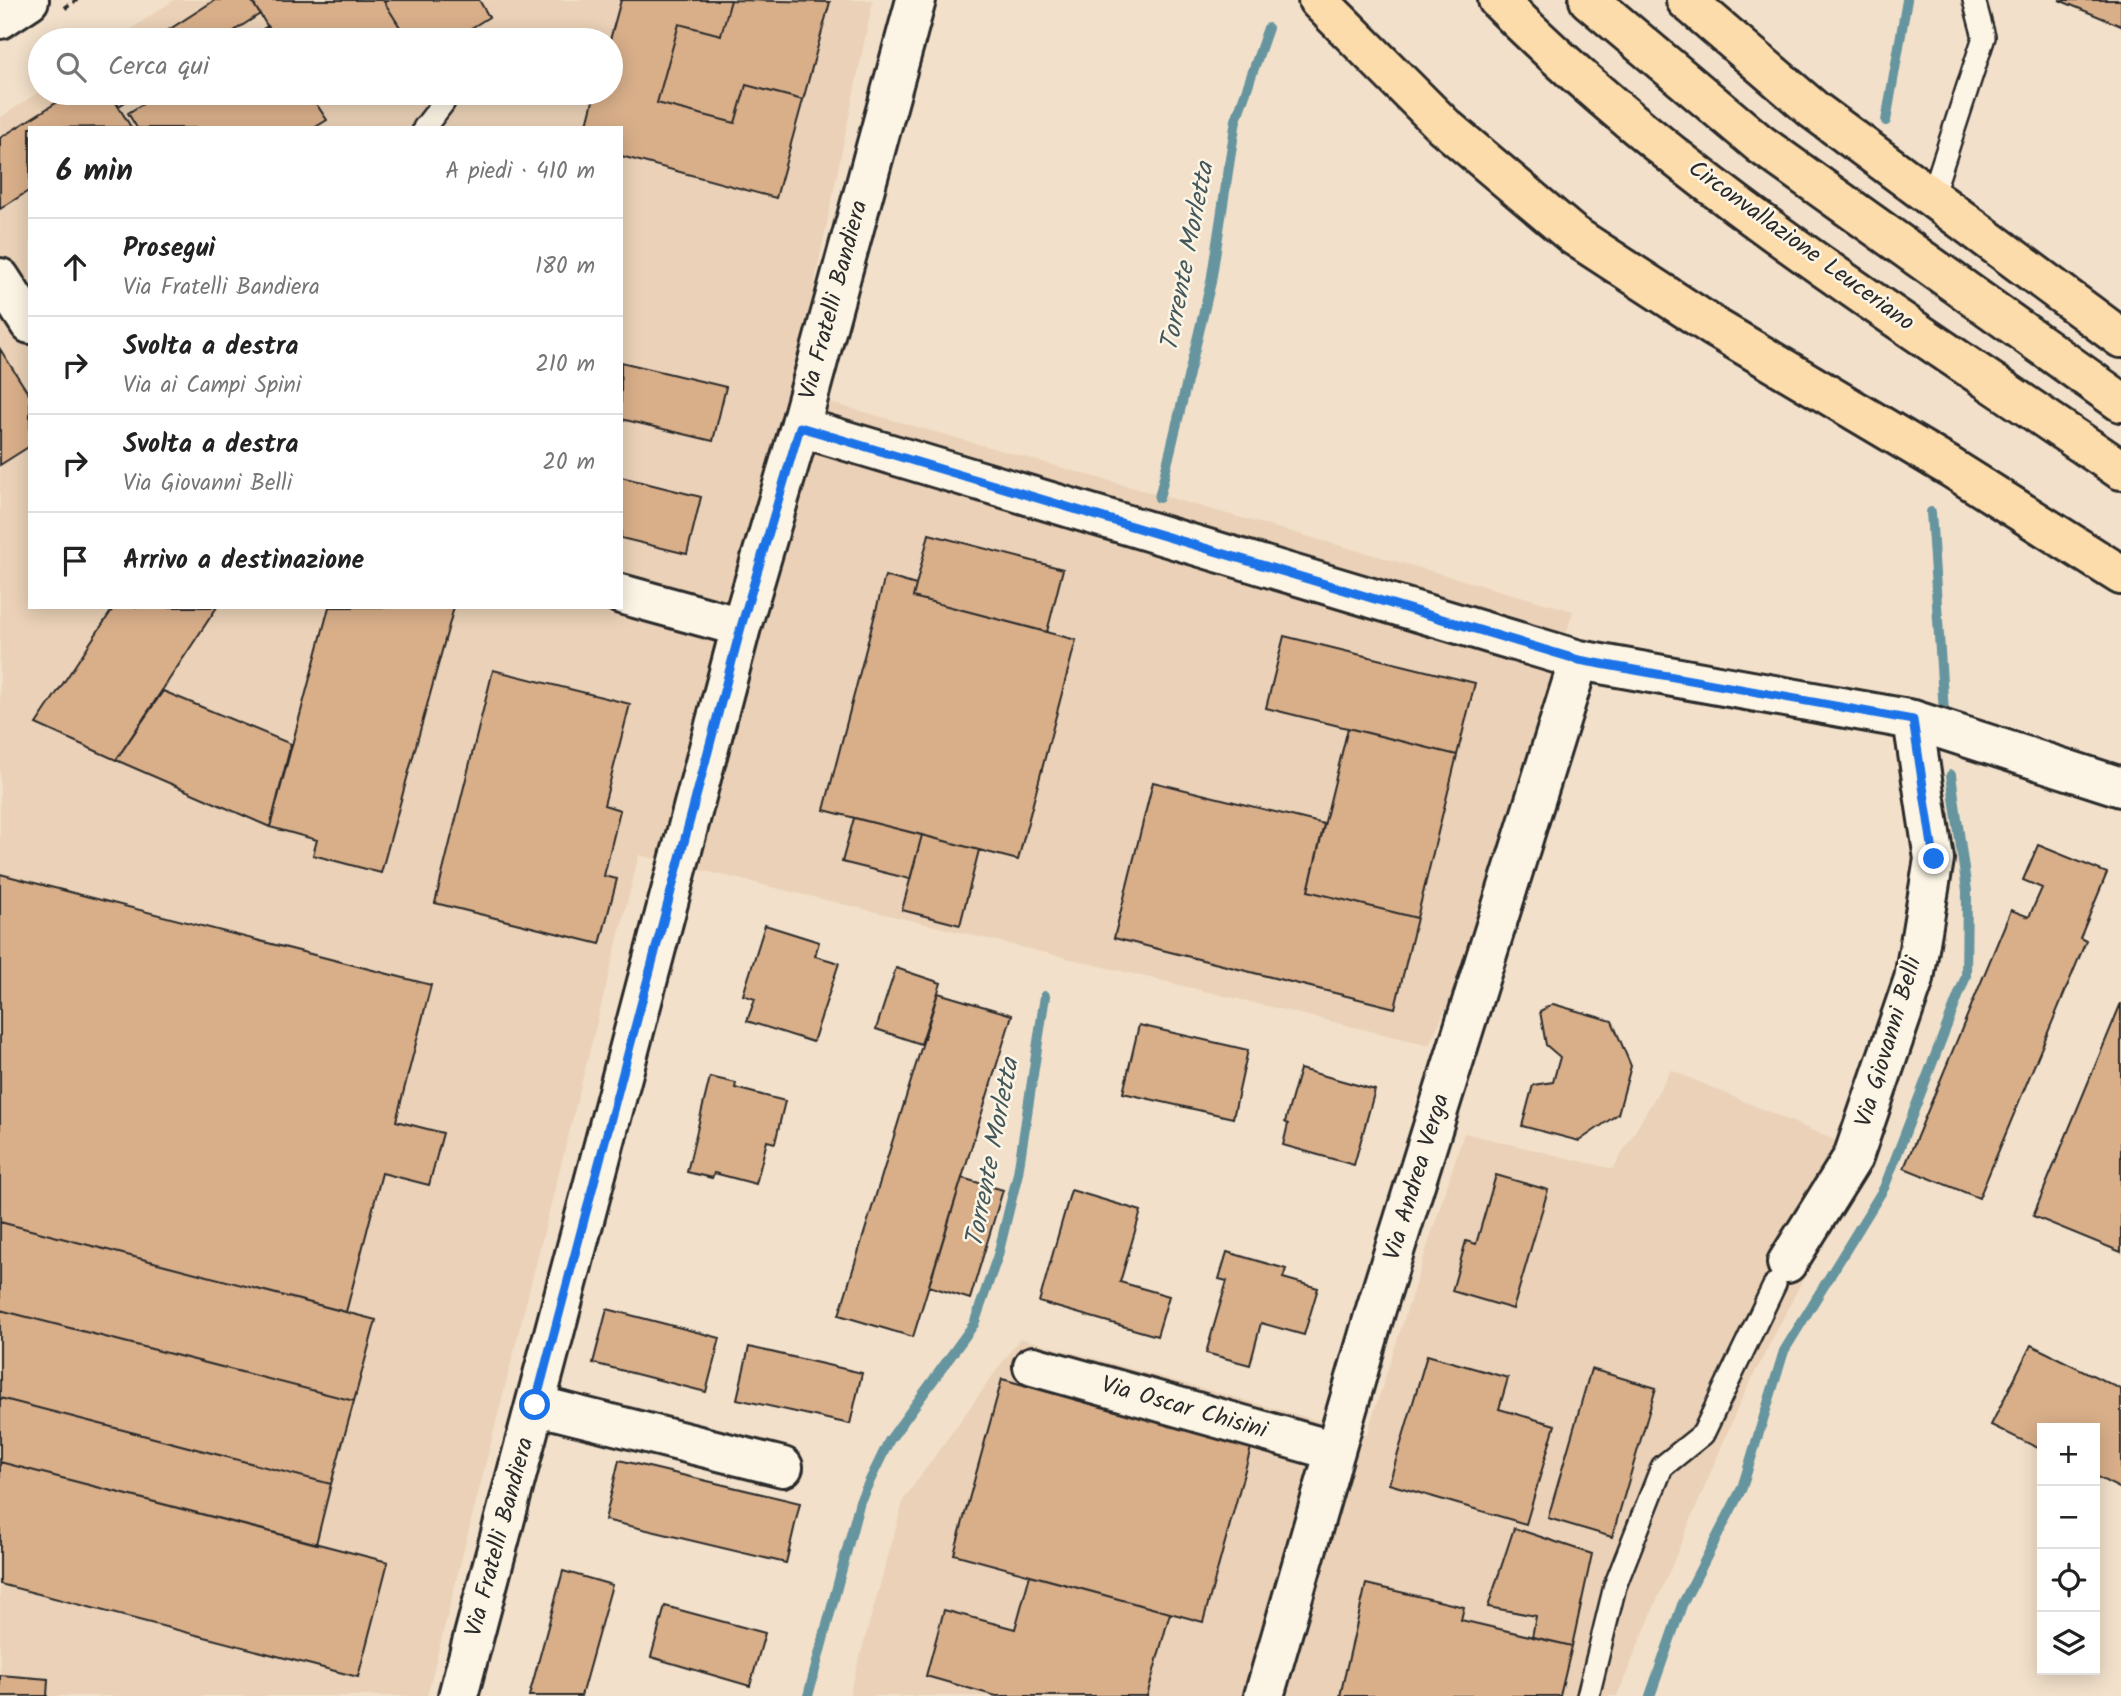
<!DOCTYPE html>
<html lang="it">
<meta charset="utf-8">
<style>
body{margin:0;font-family:Kalam,sans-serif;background:#f2f2f2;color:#222}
.controls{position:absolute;right:21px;bottom:21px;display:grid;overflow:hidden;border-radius:0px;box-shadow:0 4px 18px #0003}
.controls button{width:63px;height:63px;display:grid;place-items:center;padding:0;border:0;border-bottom:2px solid #e0e0e0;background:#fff;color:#222;font:35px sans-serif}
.stop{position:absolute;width:21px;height:21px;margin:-16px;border:5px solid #1a73e8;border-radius:50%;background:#fff}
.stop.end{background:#1a73e8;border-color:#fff;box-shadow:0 2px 7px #0008}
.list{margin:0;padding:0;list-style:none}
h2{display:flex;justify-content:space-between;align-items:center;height:91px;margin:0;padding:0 28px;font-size:30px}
h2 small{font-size:23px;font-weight:400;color:#767676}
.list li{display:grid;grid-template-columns:46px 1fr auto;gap:21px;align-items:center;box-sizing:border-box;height:98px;padding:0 28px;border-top:2px solid #e0e0e0}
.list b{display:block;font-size:26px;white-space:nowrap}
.list p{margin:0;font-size:23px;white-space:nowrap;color:#767676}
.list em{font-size:23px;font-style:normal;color:#767676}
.icon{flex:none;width:38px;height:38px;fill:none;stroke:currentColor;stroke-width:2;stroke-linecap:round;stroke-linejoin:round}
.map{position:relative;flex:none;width:2121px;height:1696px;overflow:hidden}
.search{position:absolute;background:#fff;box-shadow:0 4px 18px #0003;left:28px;top:28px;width:595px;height:77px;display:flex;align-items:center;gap:18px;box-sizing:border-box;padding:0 24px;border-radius:38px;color:#767676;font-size:26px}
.panel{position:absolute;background:#fff;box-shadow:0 4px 18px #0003;left:28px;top:126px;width:595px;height:483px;border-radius:0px}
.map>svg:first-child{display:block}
.built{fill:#ead1b7;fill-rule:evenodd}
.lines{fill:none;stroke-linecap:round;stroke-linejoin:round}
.stream{stroke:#66959f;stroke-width:10}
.building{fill:#d9af8a;stroke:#2b2b2b;stroke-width:2}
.service-casing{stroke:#2b2b2b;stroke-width:26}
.minor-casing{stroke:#2b2b2b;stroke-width:44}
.tertiary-casing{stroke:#2b2b2b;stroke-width:44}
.trunk-casing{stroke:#2b2b2b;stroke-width:44}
.path{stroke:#2b2b2b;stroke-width:4.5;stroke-dasharray:5 5;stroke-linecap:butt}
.service{stroke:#fcf5e5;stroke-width:21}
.minor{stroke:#fcf5e5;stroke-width:38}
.tertiary{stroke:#fcf5e5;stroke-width:38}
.trunk{stroke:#fddcac;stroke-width:38}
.route{stroke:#1a73e8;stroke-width:9}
.labels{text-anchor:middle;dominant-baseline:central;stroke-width:5;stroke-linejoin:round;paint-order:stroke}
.street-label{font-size:24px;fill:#2b2b2b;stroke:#fcf5e5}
.water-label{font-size:26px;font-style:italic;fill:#44575b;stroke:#fcf5e5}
</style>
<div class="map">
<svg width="2121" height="1696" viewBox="0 0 2121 1696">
<rect width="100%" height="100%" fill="#f2e0ca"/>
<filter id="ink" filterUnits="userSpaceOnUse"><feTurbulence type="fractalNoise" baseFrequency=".0143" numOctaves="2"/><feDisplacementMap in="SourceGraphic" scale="14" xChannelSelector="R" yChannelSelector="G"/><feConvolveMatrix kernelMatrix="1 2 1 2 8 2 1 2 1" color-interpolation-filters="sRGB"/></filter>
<g filter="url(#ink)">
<!-- built -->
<path class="built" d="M174,0H873L792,392L1573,611L1469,960L1429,1045L639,855L427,1696H0V118L40,91L611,93V40H115ZM30,128H621V607H30Z
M1671,1070L1867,1154L1741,1400L1617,1696H849L904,1499L1020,1338L1367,1434L1464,1133L1613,1169Z"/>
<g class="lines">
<!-- stream -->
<path class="stream" d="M1886,121L1907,0
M1159,498L1211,282L1236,120L1268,28
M1931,512L1944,713
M808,1696L860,1501L889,1441L974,1324L998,1255L1018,1173L1045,996
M1650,1696L1682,1605L1742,1488L1784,1351L1884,1188L1966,976L1967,891L1951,775"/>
</g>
<!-- building -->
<path class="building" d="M215,0H251L260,14L220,40H153Z
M251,0H383L408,40H276Z
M383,0H479L489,17L452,40H408Z
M621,0H731L721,35L679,24L657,103L735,123L746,85L803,100L776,198L621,156V128H586L595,93H611L610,40Z
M731,0L830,2L803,100L746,85L735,123L657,103L679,24L721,35Z
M2059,0H2121V26Z
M268,26L276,40H245Z
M72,93H110L131,127L30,128V190L0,209V138Z
M110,93H139L119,106Z
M161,93H309L327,120L314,128H137L128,113Z
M0,349L30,396V446L0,465Z
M621,362L726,387L713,441L621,419Z
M621,477L701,497L687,554L621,538Z
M929,534L1063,569L1047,632L913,597Z
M885,576L916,585L913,597L1076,640L1018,860L824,810Z
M114,607H217L116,760L36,724Z
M329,607H454L381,873L313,855L317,840L270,827Z
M1284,636L1475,683L1457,755L1266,708Z
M493,670L630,704L604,805L620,810L604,876L617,879L600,944L435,903Z
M163,691L291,744L270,827L116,760Z
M1348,728L1457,755L1417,918L1308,891Z
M1153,782L1324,824L1308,891L1417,918L1395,1008L1114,938Z
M854,818L922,835L910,879L842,862Z
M922,835L979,850L960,925L902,910Z
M2038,845L2107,873L2080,938L2086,941L1979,1198L1904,1168L2011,910L2029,917L2042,888L2023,880Z
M0,874L431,985L396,1121L443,1133L429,1185L382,1173L346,1312L0,1222Z
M765,925L819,942L815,956L839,963L813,1042L747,1021L755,999L743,995Z
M896,968L941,983L921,1044L876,1029Z
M938,993L1012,1015L913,1337L839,1315Z
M2121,1003V1252L2033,1216Z
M1553,1004L1612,1021L1631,1066L1618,1114L1579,1141L1522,1126L1533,1085L1553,1082L1560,1057L1546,1045L1540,1011Z
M1139,1025L1248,1050L1233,1118L1123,1093Z
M1300,1069L1375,1090L1354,1165L1283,1145L1288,1124L1285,1122Z
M710,1077L736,1083L735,1088L785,1101L775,1143L767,1141L756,1184L714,1173L712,1178L687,1172Z
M1496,1175L1548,1190L1513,1309L1452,1291L1466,1241L1476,1244Z
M962,1178L1003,1190L970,1299L929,1286Z
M1071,1190L1141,1211L1120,1282L1169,1296L1157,1336L1039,1302Z
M0,1222L376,1320L354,1401L0,1310Z
M1227,1252L1286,1269L1283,1278L1318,1288L1304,1335L1261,1323L1250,1365L1206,1353L1227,1281L1219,1279Z
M607,1309L720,1338L706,1392L593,1363Z
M0,1310L354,1401L331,1484L0,1398Z
M2031,1345L2121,1389V1489L2095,1476V1428H2042V1450L1991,1425Z
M749,1347L862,1373L850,1424L737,1399Z
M1427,1355L1508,1378L1499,1409L1555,1425L1526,1524L1389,1484Z
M1591,1369L1656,1388L1612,1537L1548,1518Z
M1002,1379L1251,1448L1203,1622L954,1554Z
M0,1398L331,1484L316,1544L0,1462Z
M619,1460L800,1503L786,1563L605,1520Z
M0,1462L388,1562L358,1677L0,1584Z
M1514,1528L1592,1554L1572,1646L1532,1637L1536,1616L1488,1607Z
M563,1571L612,1585L581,1696H529Z
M1030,1575L1170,1613L1147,1696H996L926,1676L944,1610L1015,1629Z
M1366,1584L1464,1607L1461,1620L1572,1646L1560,1696H1340Z
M665,1606L765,1633L750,1686L651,1657Z
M0,1675L48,1679L47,1696H0Z"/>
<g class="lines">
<defs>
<path id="service" d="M424,128L444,102
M1940,202L1936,184L1984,37L1974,0
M1588,1696L1615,1586L1662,1467L1703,1434L1775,1284"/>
<path id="minor" d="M0,278L30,324
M800,427L1579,660L1913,720L2121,787
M621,594L741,627
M1787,1263L1853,1157L1914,979L1934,859L1913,720
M1033,1366L1335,1451
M535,1405L783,1467
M458,1696L741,627L800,427L916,0
M1264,1696L1376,1309L1579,660"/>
<path id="tertiary" d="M0,19L29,0"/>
<path id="trunk" d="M1318,0L1444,126L1573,235L1714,327L1950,467L2121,575
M1498,0C1681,185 1907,323 2121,470
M1589,0L1760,144L2121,402
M1686,0L1814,110L2121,338"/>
</defs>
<!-- service casing -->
<use href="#service" class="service-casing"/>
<!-- minor casing -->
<use href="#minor" class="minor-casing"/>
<!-- tertiary casing -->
<use href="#tertiary" class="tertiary-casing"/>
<!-- trunk casing -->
<use href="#trunk" class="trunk-casing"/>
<!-- path -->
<path class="path" d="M65,8L77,0"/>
<!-- service -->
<use href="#service" class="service"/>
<!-- minor -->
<use href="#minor" class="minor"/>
<!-- tertiary -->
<use href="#tertiary" class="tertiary"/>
<!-- trunk -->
<use href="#trunk" class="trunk"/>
</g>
</g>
<g class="lines" filter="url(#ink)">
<!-- route -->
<path class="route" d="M535,1405L741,627L800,427L1579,660L1913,720L1934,859"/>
</g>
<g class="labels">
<!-- street labels -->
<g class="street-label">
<text transform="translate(1801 246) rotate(36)">Circonvallazione Leuceriano</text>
<text transform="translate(834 300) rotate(-75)">Via Fratelli Bandiera</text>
<text transform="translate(1889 1042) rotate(-73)">Via Giovanni Belli</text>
<text transform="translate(1417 1177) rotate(-73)">Via Andrea Verga</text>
<text transform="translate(1184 1408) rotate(16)">Via Oscar Chisini</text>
<text transform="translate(500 1537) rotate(-75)">Via Fratelli Bandiera</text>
</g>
<!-- water labels -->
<g class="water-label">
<text transform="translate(1188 257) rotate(-79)">Torrente Morletta</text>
<text transform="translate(993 1153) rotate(-79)">Torrente Morletta</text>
</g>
</g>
</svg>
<div class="controls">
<button>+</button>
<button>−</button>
<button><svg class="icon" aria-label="locate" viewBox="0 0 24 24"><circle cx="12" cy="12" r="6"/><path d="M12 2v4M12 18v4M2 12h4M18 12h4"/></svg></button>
<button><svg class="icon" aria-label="layers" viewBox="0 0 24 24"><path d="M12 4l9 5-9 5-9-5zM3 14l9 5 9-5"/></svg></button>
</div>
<div class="stop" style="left:535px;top:1405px"></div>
<div class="stop end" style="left:1934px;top:859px"></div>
<div class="search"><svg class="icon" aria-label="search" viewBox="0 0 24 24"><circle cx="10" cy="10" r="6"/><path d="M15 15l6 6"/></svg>Cerca qui</div>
<section class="panel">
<h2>6 min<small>A piedi · 410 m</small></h2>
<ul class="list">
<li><svg class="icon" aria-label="ahead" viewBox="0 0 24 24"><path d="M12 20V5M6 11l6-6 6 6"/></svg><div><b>Prosegui</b><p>Via Fratelli Bandiera</p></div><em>180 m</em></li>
<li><svg class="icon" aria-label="right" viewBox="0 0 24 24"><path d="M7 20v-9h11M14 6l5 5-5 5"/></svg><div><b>Svolta a destra</b><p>Via ai Campi Spini</p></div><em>210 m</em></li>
<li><svg class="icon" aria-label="right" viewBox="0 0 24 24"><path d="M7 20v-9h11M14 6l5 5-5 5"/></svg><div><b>Svolta a destra</b><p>Via Giovanni Belli</p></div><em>20 m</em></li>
<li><svg class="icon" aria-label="arrive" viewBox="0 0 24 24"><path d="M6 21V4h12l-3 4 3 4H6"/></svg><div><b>Arrivo a destinazione</b></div></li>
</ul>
</section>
</div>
